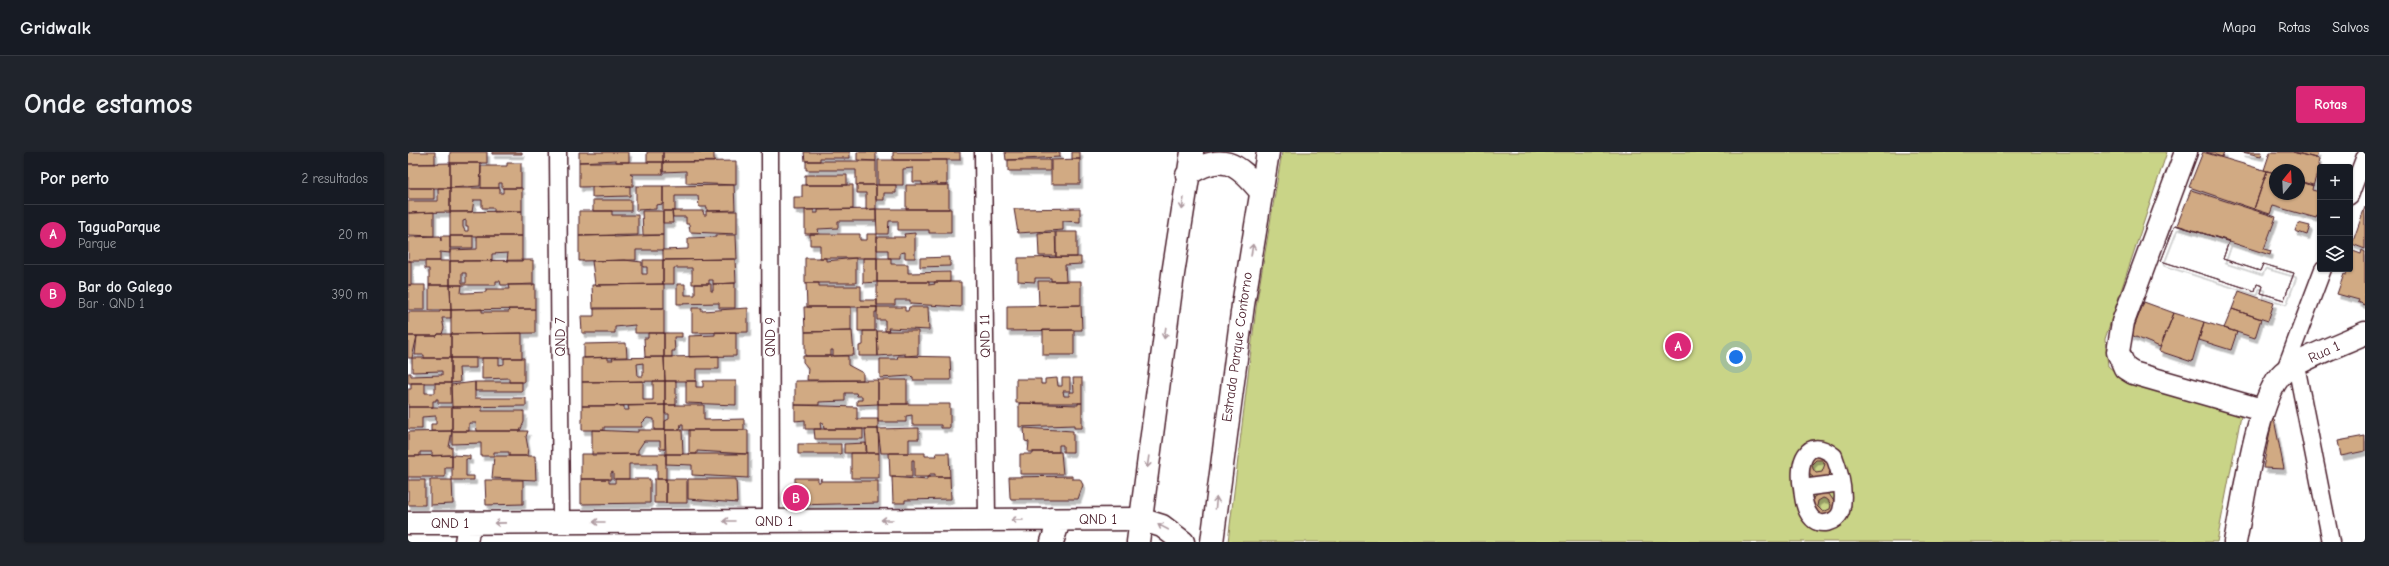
<!DOCTYPE html>
<html lang="pt">
<meta charset="utf-8">
<style>
body{margin:0;font-family:"Comic Neue",sans-serif;background:#20242c;color:#f1f3f6}
.controls{position:absolute;right:12px;top:12px;display:grid;overflow:hidden;border-radius:4px;box-shadow:0 1px 3px #0004}
.controls button{width:36px;height:36px;display:grid;place-items:center;padding:0;border:0;border-bottom:1px solid #363941;background:#171b24;color:#f1f3f6;font:20px sans-serif}
.compass{position:absolute;left:1861px;top:12px;width:36px;height:36px;border-radius:50%;background:#171b24;box-shadow:0 1px 3px #0004;rotate:18deg}
.you{position:absolute;left:1328px;top:205px;width:14px;height:14px;margin:-10px;border:3px solid #fff;border-radius:50%;background:#1a73e8;box-shadow:0 0 0 6px #1a73e833}
.badge{display:grid;place-items:center;width:26px;height:26px;border-radius:50%;background:#db2777;color:#fff;font-size:13px;font-weight:700}
.pin{position:absolute;translate:-50% -50%;border:2px solid #fff;box-shadow:0 1px 4px #0006}
.list{margin:0;padding:0;list-style:none}
h2{display:flex;justify-content:space-between;align-items:center;height:52px;margin:0;padding:0 16px;font-size:17px}
h2 small{font-size:13px;font-weight:400;color:#9ea1a6}
.list li{display:grid;grid-template-columns:26px 1fr auto;gap:12px;align-items:center;box-sizing:border-box;height:60px;padding:0 16px;border-top:1px solid #363941}
.list b{display:block;font-size:15px;white-space:nowrap}
.list p{margin:0;font-size:13px;white-space:nowrap;color:#9ea1a6}
.list em{font-size:13px;font-style:normal;color:#9ea1a6}
.icon{flex:none;width:22px;height:22px;fill:none;stroke:currentColor;stroke-width:2;stroke-linecap:round;stroke-linejoin:round}
.map{position:relative;flex:none;width:1957px;height:390px;overflow:hidden;border-radius:4px}
header{display:flex;align-items:center;gap:24px;box-sizing:border-box;height:56px;padding:0 20px;background:#171b24;border-bottom:1px solid #363941}
header strong{font-size:19px}
nav{display:flex;gap:22px;margin-inline-start:auto;font-size:14px}
.intro{display:flex;align-items:center;justify-content:space-between;box-sizing:border-box;height:96px;padding:0 24px}
h1{margin:0;font-size:28px}
.button{padding:10px 18px;border-radius:4px;background:#db2777;color:#fff;font-size:14px;font-weight:700}
main{display:flex;gap:24px;padding:0 24px}
aside{flex:1;background:#171b24;border-radius:4px;box-shadow:0 1px 3px #0004}
.map>svg:first-child{display:block}
.green{fill:#c9d487;stroke:#8a7a59}
.building{fill:#d1aa83;stroke:#4a1f2b;fill-rule:evenodd;filter:url(#shadow)}
.lines{fill:none;stroke-linecap:round;stroke-linejoin:round}
.street-casing{stroke:#4a1f2b;stroke-width:19}
.secondary-casing{stroke:#4a1f2b;stroke-width:25}
.highway-casing{stroke:#4a1f2b;stroke-width:25}
.street{stroke:#fff;stroke-width:16}
.secondary{stroke:#fff;stroke-width:22}
.highway{stroke:#fff;stroke-width:22}
.oneway{stroke:#ae9aa0}
.labels{text-anchor:middle;dominant-baseline:central;stroke-width:3;stroke-linejoin:round;paint-order:stroke}
.street-label{font-size:14px;fill:#4a1f2b;stroke:#fff}
</style>
<header>
<strong>Gridwalk</strong>
<nav><a>Mapa</a><a>Rotas</a><a>Salvos</a></nav>
</header>
<div class="intro"><h1>Onde estamos</h1><a class="button">Rotas</a></div>
<main>
<aside>
<h2>Por perto<small>2 resultados</small></h2>
<ul class="list">
<li><span class="badge">A</span><div><b>TaguaParque</b><p>Parque</p></div><em>20 m</em></li>
<li><span class="badge">B</span><div><b>Bar do Galego</b><p>Bar · QND 1</p></div><em>390 m</em></li>
</ul>
</aside>
<div class="map">
<svg width="1957" height="390" viewBox="0 0 1957 390">
<defs>
<filter id="shadow"><feDropShadow dx="2.5" dy="4.5" stdDeviation="0" flood-color="#0004"/></filter>
</defs>
<rect width="100%" height="100%" fill="#fff"/>
<filter id="ink" filterUnits="userSpaceOnUse"><feTurbulence type="fractalNoise" baseFrequency=".025" numOctaves="2"/><feDisplacementMap in="SourceGraphic" scale="8" xChannelSelector="R" yChannelSelector="G"/><feConvolveMatrix kernelMatrix="1 2 1 2 8 2 1 2 1" color-interpolation-filters="sRGB"/></filter>
<g filter="url(#ink)">
<!-- green -->
<path class="green" d="M874,0H1759L1697,187L1700,214L1719,230L1833,264L1809,390H820L849,148Z"/>
<!-- building -->
<path class="building" d="M0,0H27V12H0Z
M42,0H79V11H42Z
M84,0H114V2H84Z
M171,0H221V10H208V8L171,10Z
M239,0H255V10H239Z
M255,0H306V10H255Z
M396,0H442V6H412V9H397Z
M449,0H468V9L449,8Z
M485,0H552V8H485Z
M597,0H652V5L598,8Z
M664,0H672V7H664Z
M1795,0L1859,19L1846,57L1781,35Z
M1798,0H1816L1814,5Z
M1834,0H1854L1853,4Z
M1862,0H1885L1911,7L1910,13H1912L1905,34L1891,29V18H1867V21L1856,18Z
M1885,0H1910L1908,6Z
M672,7V32H643V8Z
M470,8H539V33H529V31L514,33V30H505V16L495,17V33H470Z
M600,8H642V19H600Z
M328,9V33L278,31V19L255,20V10Z
M398,9H468V33H448V18H398Z
M171,10H255V22H222L225,24V34L171,35Z
M42,11V36H0V12Z
M42,11H73L72,34L42,36Z
M99,11H113V36H94V31H91V36H73V14H99Z
M1859,19L1867,21V42H1891V29L1905,33L1904,38L1912,40V57L1908,66L1865,54L1862,62L1846,57Z
M397,23H439V33H397Z
M326,33L327,58L299,59V55H291L290,44H267V59H255V34Z
M394,33H445V57L386,58V45H394Z
M449,33H468V57L458,58V41H449Z
M468,33H488V41H476V48H468Z
M498,33H541V57H498Z
M222,34V44L184,45V35Z
M228,34H255V52L248,53V57L228,58Z
M0,36H26V47H0Z
M30,36H42V60L0,61V49H30Z
M42,36H92V41H95V36H114V59L86,60V56H74V48H66L64,60H42Z
M1783,38L1868,65L1856,97L1863,99L1862,103L1769,73Z
M185,48H223V59H185Z
M1957,55V97L1944,92Z
M672,56V70L655,69V78L610,81L606,57Z
M468,57H543V81H521V78H490V69H481L480,82H469Z
M468,57V69H430V76L410,77L411,82H397V58H406V61H410V58Z
M114,59V84H42V60ZM58,68V74H60V79H57L55,75V69Z
M171,59H204V63H230V83L171,84Z
M234,59H255V83H235Z
M255,59H264L265,71H255Z
M264,59H295L296,63H298V59H329V82L282,80L281,72H278V65H265Z
M26,60V84L0,83V61Z
M1890,71L1902,74L1899,83L1887,79Z
M1767,73L1821,89L1815,107L1852,119L1855,112L1886,121L1876,148L1853,141L1855,134L1849,132L1847,139L1753,109Z
M1767,73L1821,89L1815,107L1852,119L1855,112L1886,121L1876,148L1853,141L1855,134L1849,132L1847,139L1753,109Z
M647,80L648,104H631L630,81Z
M648,80H669V105H648Z
M507,81V106H497V100L492,101V106H480V98H469V85H497L496,82Z
M402,82H452V88H459V82H469V106H412V93H402Z
M206,83V85L255,83V98H228V108L171,109V84Z
M308,83H328L329,107L255,108V98L280,97V86L308,85Z
M32,84L33,89V84H42V101L32,100V109H0V85Z
M42,84H65V96H42Z
M69,84H114V109H99L100,101L84,102V109H42V98L69,97Z
M1954,98L1957,100V153L1950,150L1951,148L1929,142L1936,122L1938,123L1939,117H1942L1945,99L1953,102Z
M542,105V114L512,115V106Z
M673,105V112L657,113L658,129H643V126H627V130L610,129V106Z
M397,106H418V109L448,106V131H397Z
M455,106H469V130L455,131Z
M469,106H483V112H500V121L542,120V130H469Z
M327,107L328,131L305,132V128H301V132H284V116H266V132H255V108Z
M125,108V133H93L92,129H88V133H42V109ZM54,121H58V131H54Z
M216,108L234,110V122H239V115H235V108H255V132L187,133L184,109Z
M0,109H3V133H0Z
M17,109H42V133H21V117H17Z
M630,129H673V153L631,154Z
M469,130H521V133L527,132L526,130H553V155L502,152V148H487V153H469Z
M327,131V156H311V151L269,152V132H277V143H287V132H303V139H305V132Z
M398,131H411V134H453V148H469V155H399Z
M127,132V157L43,158L42,133H54L53,141H57L78,140V137H101L100,133Z
M256,132V156L185,157L184,133Z
M0,133H17V158H0Z
M21,133H42L43,158H21Z
M1831,139L1866,151L1860,169L1824,157Z
M1736,150L1766,161L1752,195L1723,183Z
M673,153L674,178L599,179V154Z
M396,155H443V179L397,180Z
M450,155H469V160H467V179H450Z
M469,155H497V159H500L501,155H520L521,178L480,176L481,179H477V168H469Z
M186,156H256V181H227V173L207,175V181H174L173,164H186Z
M284,156H294V159L340,156V180L284,181Z
M74,157V160H101L100,157H127V181L43,182V158Z
M1824,157L1853,167L1847,186L1816,176Z
M32,158H43V166H34L36,176L34,182H30L29,184H0V160H32Z
M1766,161L1796,170L1784,210L1751,199Z
M1796,170L1829,180L1823,198L1791,188Z
M635,178H666V203H635Z
M444,179L446,203L425,204V198H423V204H397V180Z
M455,179H469L470,204H451V194L455,193Z
M469,179H510V203L497,204V202L470,204Z
M307,180H328V204L281,205V184L307,183Z
M114,181V206H43V182Z
M240,181H256V205H237L236,186H240Z
M256,181H274V185H266L267,199H264V205H256Z
M30,182H43V206H16V203H7L9,184H29Z
M0,184H9L4,206H0Z
M218,191L219,205L176,206V192Z
M311,204V217H288V229H257L256,205Z
M395,204H440V213L455,221V228H399L400,216L395,210Z
M490,204L542,205L543,228H505V225L502,224L472,226V207H489Z
M200,205V208H205L204,206L256,205L257,229L174,230V206ZM235,211V224H230L229,212Z
M4,206H43V231H0V221H3V224L34,223V219L4,220Z
M43,206H68V216H51L52,230L43,231Z
M74,206H91V213L96,212V206H116V230H101V226L74,227Z
M649,226L650,234H654V226H662V239H655L656,244H661V240H666L665,226H674V251H608V227H633V232H637V227Z
M470,228H499V252H470Z
M470,228V252L449,253V248H454V244H449L448,241H437V249L411,250V253H387V229Z
M235,229V248H245V229H257V253L174,254V230Z
M257,229H268V253H257Z
M278,229H288V235H295V229H328V253L278,251Z
M67,230H114V239H67Z
M67,230V246H118V254L44,255L43,233Z
M3,231H17V241H27V231H43V251H30V247H28V249H25V255H0V237H3Z
M611,251L670,253V251H674V276H666V273L611,275Z
M470,252H542V276H533V273H504V263L498,264V270H470Z
M257,253H296V268L336,267V278H275V272H273L272,278H257V269L261,267V262H257Z
M257,253V278H246V267L239,266L234,271V275H196V278H174V254H216V258H221L220,254Z
M387,253L449,255V267H470V277H416L415,271H412L413,277H397V268L387,269Z
M0,255H44V279H23V272H28V264L14,265V277H0Z
M44,255H74V259H116V270L112,279H69L68,271H61V279H44Z
M1866,267L1876,317L1855,316L1864,268Z
M511,276V287H501V301H473L470,277Z
M616,276L665,279V300H655V293H651V300H620L621,290L617,289Z
M406,277H455V287H407Z
M457,277H470L471,301H459Z
M184,278L230,280V278H257V297H252V289H236L230,298V302L184,303Z
M257,278H274L275,302H258Z
M281,278H340V302L289,299V302H281Z
M44,279L41,295H44V303L24,304V300H12V304H0V280Z
M44,279H120L118,285L120,296L119,304H101V300H86V304H73V291L44,292Z
M1957,284V299L1933,304L1930,289Z
M458,291V301H436V292Z
M390,292H433V302H390Z
M625,300H653L655,322H612V302H625Z
M443,301H471V326H443Z
M481,301H517V304H529L528,301H541L542,325H527V322H522V325H506V308H504V325H482Z
M173,302H258V327H249V312H221V327H205V320L203,321V327H173Z
M258,302H340V326L284,323V313L258,312Z
M44,303L62,304V308L58,307V324H66V328H44Z
M44,303V315H37V325H0V328V304Z
M86,304H127L128,328L84,326Z
M1417,304L1423,317L1421,322L1418,325L1406,326L1400,321L1402,305ZM1408,308H1414L1417,312L1414,320L1408,321L1405,317L1404,312Z
M664,324V327H672L675,333L670,347H603L602,345L601,325Z
M484,325L519,328V325H542L543,347L497,348V351H485Z
M387,326H410V330H412L413,326V329H470V351L387,353Z
M173,327H201V331H207V327H242V351L173,352Z
M246,327H258V351H246Z
M258,327H279V351H258Z
M280,327H328L329,351L280,347Z
M0,328H17V353H0Z
M22,328H44L45,352L22,353Z
M77,328H115V352L78,353Z
M1411,341L1421,342L1427,351V358L1415,366L1403,355L1405,346ZM1415,346L1420,348L1423,353L1422,357L1415,360L1409,354L1410,349Z"/>
<g class="lines">
<defs>
<path id="street" d="M150,0L153,370
M362,0L363,369
M575,0L579,368
M1942,44L1957,4
M1888,213L1923,390
M1876,220L1915,117
M1394,336C1389,312 1398,282 1426,304C1432,320 1438,342 1433,359C1429,371 1411,376 1403,365C1396,357 1395,345 1394,336L1433,331"/>
<path id="secondary" d="M1778,0L1715,170L1710,200L1717,216L1725,221L1854,258
M643,367L649,375L644,390
M0,371L732,367
M58,390L60,379L66,371
M1827,390C1835,353 1849,244 1875,221C1890,208 1936,191 1957,181"/>
<path id="highway" d="M779,23C813,0 829,10 853,40
M732,367L754,374L775,390
M730,390L765,122L784,0
M804,390L835,153L860,0"/>
</defs>
<!-- street casing -->
<use href="#street" class="street-casing"/>
<!-- secondary casing -->
<use href="#secondary" class="secondary-casing"/>
<!-- highway casing -->
<use href="#highway" class="highway-casing"/>
<!-- street -->
<use href="#street" class="street"/>
<!-- secondary -->
<use href="#secondary" class="secondary"/>
<!-- highway -->
<use href="#highway" class="highway"/>
</g>
<!-- one-way arrows -->
<defs><path id="oneway-shaft" d="M-6 0H5M1.5-3L5.5 0L1.5 3" fill="none" stroke-width="1.6" stroke-linecap="round" stroke-linejoin="round"/></defs>
<g class="oneway">
<use href="#oneway-shaft" transform="translate(775 52) rotate(98)"/>
<use href="#oneway-shaft" transform="translate(844 98) rotate(-81)"/>
<use href="#oneway-shaft" transform="translate(757 181) rotate(98)"/>
<use href="#oneway-shaft" transform="translate(740 310) rotate(98)"/>
<use href="#oneway-shaft" transform="translate(808 351) rotate(-84)"/>
<use href="#oneway-shaft" transform="translate(479 368) rotate(180)"/>
<use href="#oneway-shaft" transform="translate(609 368) rotate(180)"/>
<use href="#oneway-shaft" transform="translate(321 369) rotate(180)"/>
<use href="#oneway-shaft" transform="translate(191 370) rotate(180)"/>
<use href="#oneway-shaft" transform="translate(92 371) rotate(179)"/>
<use href="#oneway-shaft" transform="translate(755 375) rotate(-152)"/>
</g>
</g>
<g class="labels">
<!-- street labels -->
<g class="street-label">
<text transform="translate(577 184) rotate(-91)">QND 11</text>
<text transform="translate(152 185) rotate(-90)">QND 7</text>
<text transform="translate(362 185) rotate(-90)">QND 9</text>
<text transform="translate(829 195) rotate(-82)">Estrada Parque Contorno</text>
<text transform="translate(1916 200) rotate(-25)">Rua 1</text>
<text x="690" y="367">QND 1</text>
<text x="366" y="369">QND 1</text>
<text x="42" y="371">QND 1</text>
</g>
</g>
</svg>
<div class="controls">
<button>+</button>
<button>−</button>
<button><svg class="icon" aria-label="layers" viewBox="0 0 24 24"><path d="M12 4l9 5-9 5-9-5zM3 14l9 5 9-5"/></svg></button>
</div>
<svg class="compass" viewBox="-18 -18 36 36"><path d="M0-13l5 13h-10z" fill="#e53935"/><path d="M0 13l5-13h-10z" fill="#9ea1a6"/></svg>
<div class="you"></div>
<div class="pin badge" style="left:1270px;top:194px">A</div>
<div class="pin badge" style="left:388px;top:346px">B</div>
</div>
</main>
